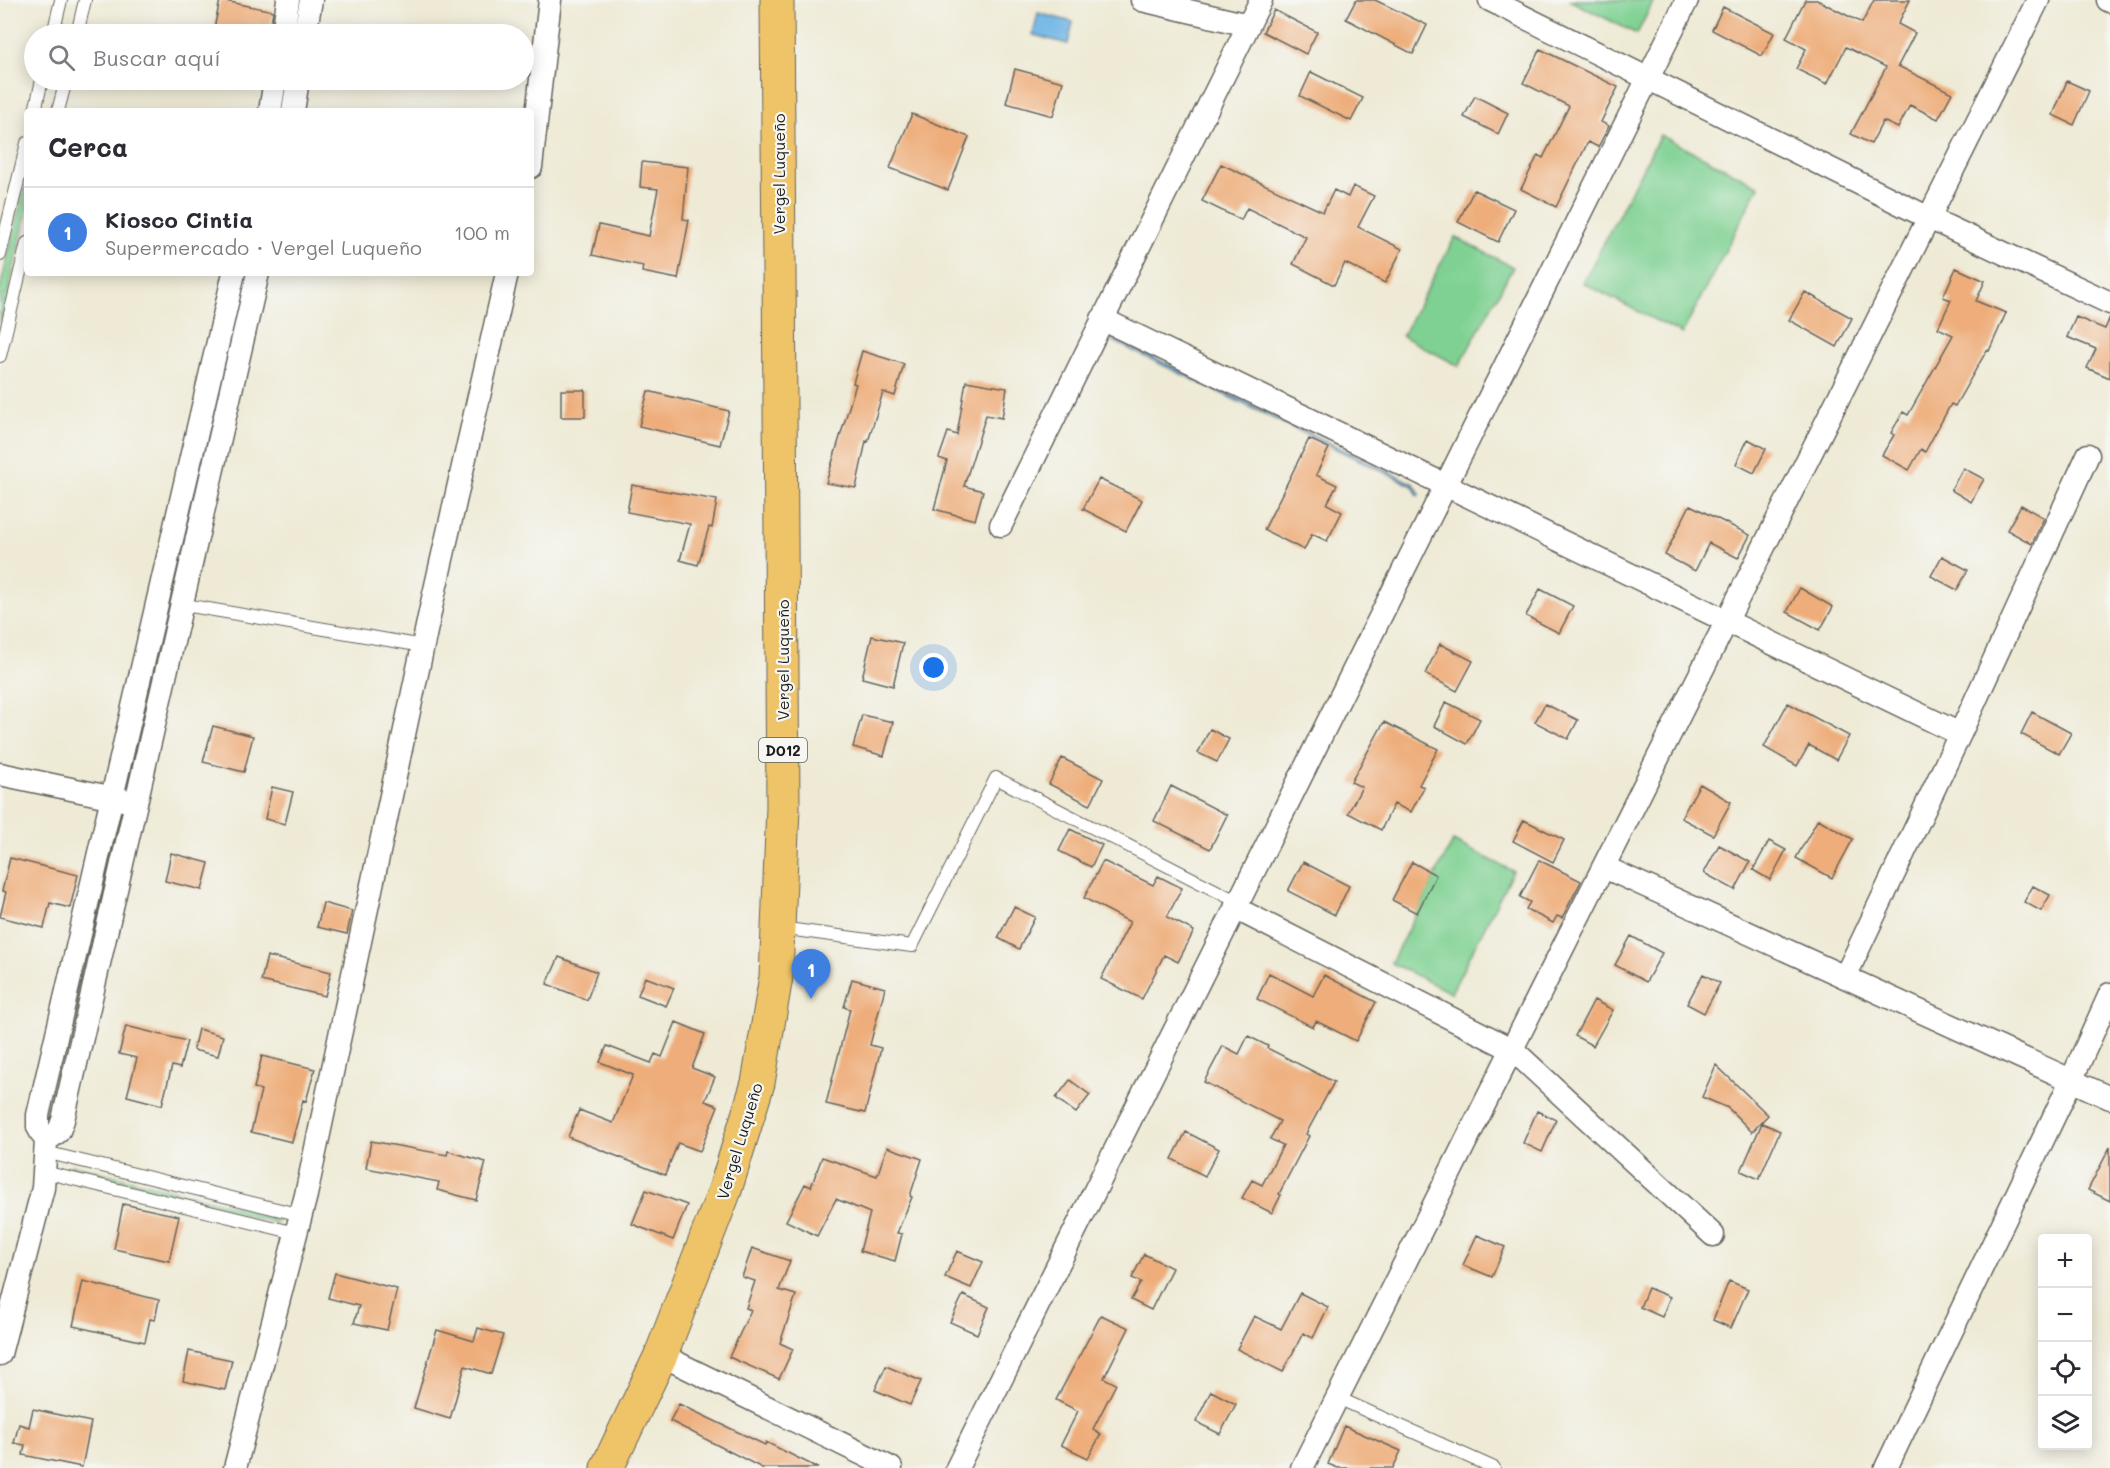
<!DOCTYPE html>
<html lang="es">
<meta charset="utf-8">
<style>
body{margin:0;font-family:Mali,sans-serif;background:#f2f2f3;color:#2b2b33}
.controls{position:absolute;right:18px;bottom:18px;display:grid;overflow:hidden;border-radius:6px;box-shadow:0 3px 15px #0003}
.controls button{width:54px;height:54px;display:grid;place-items:center;padding:0;border:0;border-bottom:2px solid #e1e1e2;background:#fff;color:#2b2b33;font:30px sans-serif}
.you{position:absolute;left:934px;top:668px;width:21px;height:21px;margin:-15px;border:4px solid #fff;border-radius:50%;background:#1a73e8;box-shadow:0 0 0 9px #1a73e833}
.badge{display:grid;place-items:center;width:39px;height:39px;border-radius:50%;background:#b45309;color:#fff;font-size:20px;font-weight:700}
.pin{position:absolute;translate:-50% -50px;filter:drop-shadow(0 2px 3px #0008)}
.pin::after{content:'';position:absolute;top:32px;width:21px;height:18px;background:inherit;clip-path:polygon(0 0,100% 0,50% 100%)}
.list{margin:0;padding:0;list-style:none}
h2{display:flex;justify-content:space-between;align-items:center;height:78px;margin:0;padding:0 24px;font-size:26px}
h2 small{font-size:20px;font-weight:400;color:#7c7c81}
.list li{display:grid;grid-template-columns:39px 1fr auto;gap:18px;align-items:center;box-sizing:border-box;height:90px;padding:0 24px;border-top:2px solid #e1e1e2}
.list b{display:block;font-size:22px;white-space:nowrap}
.list p{margin:0;font-size:20px;white-space:nowrap;color:#7c7c81}
.list em{font-size:20px;font-style:normal;color:#7c7c81}
.icon{flex:none;width:33px;height:33px;fill:none;stroke:currentColor;stroke-width:2;stroke-linecap:round;stroke-linejoin:round}
.map{position:relative;flex:none;width:2110px;height:1468px;overflow:hidden}
.search{position:absolute;background:#fff;box-shadow:0 3px 15px #0003;left:24px;top:24px;width:510px;height:66px;display:flex;align-items:center;gap:15px;box-sizing:border-box;padding:0 21px;border-radius:33px;color:#7c7c81;font-size:22px}
.panel{position:absolute;background:#fff;box-shadow:0 3px 15px #0003;left:24px;top:108px;width:510px;height:168px;border-radius:6px}
.map>svg:first-child{display:block}
.green{fill:#7fd193;stroke:#4e7658;stroke-width:1.5}
.water{fill:#6fb5e6;stroke:#466881;stroke-width:1.5}
.building{fill:#eead7a}
.lines{fill:none;stroke-linecap:round;stroke-linejoin:round}
.service-casing{stroke:#66645d;stroke-width:14}
.minor-casing{stroke:#66645d;stroke-width:25}
.primary-casing{stroke:#66645d;stroke-width:35}
.service{stroke:#fff;stroke-width:12}
.minor{stroke:#fff;stroke-width:22}
.primary{stroke:#efc469;stroke-width:33}
.labels{text-anchor:middle;dominant-baseline:central;stroke-width:4.5;stroke-linejoin:round;paint-order:stroke}
.shield{fill:#f6f6f2;stroke:#5d5d5c;stroke-width:1.5}
.shield-label{font-size:15px;font-weight:bold;fill:#1c1c1c}
.street-label{font-size:16px;fill:#1c1c1c;stroke:#f6f6f2}
</style>
<div class="map">
<svg width="2110" height="1468" viewBox="0 0 2110 1468">
<rect width="100%" height="100%" fill="#f6f6f2"/>
<filter id="ink" filterUnits="userSpaceOnUse"><feTurbulence type="fractalNoise" baseFrequency=".0167" numOctaves="2"/><feDisplacementMap in="SourceGraphic" scale="12" xChannelSelector="R" yChannelSelector="G"/><feConvolveMatrix kernelMatrix="1 2 1 2 8 2 1 2 1" color-interpolation-filters="sRGB"/></filter>
<filter id="wash" filterUnits="userSpaceOnUse"><feTurbulence type="fractalNoise" baseFrequency=".008" numOctaves="4" result="noise"/><feDisplacementMap in="SourceGraphic" scale="24" xChannelSelector="R" yChannelSelector="G"/><feGaussianBlur stdDeviation="1.35" result="paint"/><feColorMatrix in="noise" values="0 0 0 0 0 0 0 0 0 0 0 0 0 0 0 0 0 1.4 0 .05"/><feComposite in="paint" operator="in"/></filter>
<g filter="url(#wash)">
<rect width="100%" height="100%" fill="#eeead5"/>
<!-- green -->
<path class="green" d="M1569,0H1654L1637,34Z
M1660,135L1759,186L1682,334L1583,283Z
M27,177V212L0,325V289Z
M1455,237L1513,267L1459,366L1402,336Z
M116,825L120,826L51,1126L44,1122Z
M1453,841L1513,871L1451,993L1391,963Z
M72,1165L277,1217L279,1222L276,1223L70,1171L69,1167Z"/>
<!-- water -->
<path class="water" d="M1038,13L1073,22L1068,44L1033,35Z
M1110,336L1414,484L1420,494L1418,496L1413,486L1109,339Z"/>
<g id="blocks">
<!-- building -->
<path class="building" d="M220,0L273,11L269,34H237L214,29Z
M1356,0H1375L1427,25L1413,54L1346,19Z
M1805,0H1817L1862,23L1874,0H1910L1898,24L1915,33L1898,66L1952,93L1938,119L1910,105L1898,128L1883,121L1871,144L1851,134L1886,67L1846,47L1827,84L1796,69L1806,49L1786,38Z
M1723,7L1774,33L1762,56L1712,30Z
M1274,10L1317,32L1306,54L1263,32Z
M1540,49L1618,87L1601,122L1609,126L1598,147L1588,142L1556,207L1521,189L1538,155L1543,158L1569,106L1523,83Z
M1015,69L1063,82L1053,116L1006,103Z
M1311,72L1363,98L1351,121L1300,96Z
M2067,81L2089,91L2074,125L2053,115Z
M1475,96L1508,113L1498,134L1464,117Z
M912,114L969,137L948,190L890,168Z
M642,162L688,167L683,219L689,220L678,279L642,272L643,266L592,255L599,225L649,236L658,189L640,187Z
M1221,164L1323,212L1334,190L1348,197L1353,186L1374,196L1358,227L1402,249L1385,283L1345,263L1334,285L1293,264L1306,237L1247,208L1241,220L1202,201Z
M1474,190L1514,209L1498,242L1458,222Z
M1956,268L1985,281L1976,301L2006,313L1989,351L1987,350L1955,406L1951,404L1925,452L1921,449L1909,470L1882,455L1894,435L1891,433L1903,412L1908,415L1953,335L1938,328L1951,300L1943,297Z
M1805,292L1852,318L1837,347L1789,320Z
M2076,317L2105,329L2110,317V378L2087,368L2096,349L2067,337Z
M862,351L904,364L895,396L883,392L868,442L866,441L856,488L826,483L856,384L853,383Z
M966,381L1007,388L1002,418L986,415L964,486L983,491L975,520L934,509L947,461L939,458L948,432L957,435Z
M561,390H585V417H561Z
M648,391L729,411L720,445L639,426Z
M1309,439L1329,448L1316,475L1337,485L1327,504L1342,512L1327,541L1312,534L1304,550L1264,530Z
M1748,439L1766,449L1754,473L1736,464Z
M1963,468L1984,479L1971,502L1951,490Z
M1099,479L1142,500L1126,531L1083,509Z
M632,485L717,500L712,528L709,527L698,565L680,560L690,524L627,512Z
M1690,505L1750,535L1738,558L1709,543L1695,571L1665,555Z
M2021,505L2044,518L2032,544L2007,530Z
M1942,556L1968,570L1957,590L1931,576Z
M1800,588L1833,607L1820,630L1787,612Z
M1540,589L1573,606L1559,633L1526,616Z
M872,636L903,643L893,686L862,678Z
M1440,644L1473,661L1457,691L1425,674Z
M1446,702L1480,719L1467,744L1434,726Z
M1788,703L1849,736L1836,760L1809,745L1797,766L1764,747Z
M1545,704L1578,720L1568,739L1535,722Z
M2032,712L2071,733L2059,754L2021,734Z
M862,715L893,722L884,756L853,747Z
M1384,722L1438,749L1419,785L1424,787L1411,812L1394,804L1381,830L1348,813L1362,787L1351,782Z
M213,726L253,736L244,772L203,762Z
M1210,729L1229,739L1217,762L1198,753Z
M1062,758L1103,779L1090,805L1049,784Z
M1700,784L1731,802L1713,835L1681,818Z
M1171,786L1227,815L1210,849L1154,821Z
M272,787L293,792L285,824L265,819Z
M1818,819L1853,839L1832,878L1796,858Z
M1524,820L1564,840L1553,862L1513,841Z
M1070,829L1102,845L1091,867L1059,851Z
M1769,841L1786,850L1770,880L1753,870Z
M1719,845L1750,862L1735,890L1704,873Z
M171,853L209,863L202,890L165,881Z
M10,858L78,875L70,908L50,903L44,928L0,917L6,892L2,891Z
M1539,860L1581,881L1562,918L1557,916L1553,923L1526,909L1530,902L1520,897Z
M1103,861L1153,885L1158,876L1182,888L1167,917L1194,931L1178,962L1164,955L1142,999L1101,979L1130,922L1084,898Z
M1303,862L1349,886L1335,915L1288,891Z
M1412,862L1436,875L1417,913L1392,900Z
M2033,886L2050,895L2041,911L2024,902Z
M323,903L352,911L347,934L317,927Z
M1014,907L1035,917L1019,949L998,938Z
M1631,936L1662,953L1646,982L1615,965Z
M267,956L331,972L325,996L261,981Z
M559,957L597,972L587,1000L547,984Z
M1269,973L1313,996L1324,975L1376,1002L1356,1041L1316,1021L1313,1027L1257,999Z
M1703,974L1720,983L1704,1013L1687,1004Z
M645,977L674,988L666,1006L638,995Z
M852,979L885,988L870,1045L881,1048L865,1113L826,1104L850,1009L844,1007Z
M1594,1000L1613,1010L1593,1046L1575,1036Z
M676,1022L705,1034L692,1068L715,1077L705,1101L718,1106L700,1151L678,1143L665,1175L568,1137L579,1110L613,1123L633,1075L600,1062L607,1046L651,1063L655,1054L662,1057Z
M126,1026L187,1041L180,1068L172,1066L162,1105L127,1096L137,1058L119,1054Z
M198,1029L223,1036L218,1056L193,1050Z
M1248,1036L1268,1046L1267,1048L1334,1082L1306,1134L1309,1136L1279,1194L1281,1195L1272,1213L1242,1198L1252,1180L1262,1185L1283,1145L1270,1139L1280,1121L1204,1082L1223,1046L1239,1054Z
M262,1056L315,1069L306,1101L303,1100L292,1142L251,1132L261,1090L254,1088Z
M1716,1065L1768,1115L1752,1132L1728,1108L1702,1097Z
M1070,1080L1090,1095L1076,1113L1056,1098Z
M1537,1111L1556,1120L1542,1152L1523,1143Z
M1762,1123L1780,1131L1759,1179L1741,1171Z
M1186,1132L1219,1149L1205,1176L1172,1159Z
M371,1141L447,1155L448,1151L486,1162L476,1200L437,1190L439,1182L366,1168Z
M887,1147L922,1159L910,1196L912,1197L897,1233L902,1234L895,1261L860,1251L870,1213L836,1199L817,1236L786,1221L805,1184L811,1187L822,1157L877,1176Z
M2110,1147V1201L2088,1190Z
M646,1190L687,1205L673,1240L632,1224Z
M123,1204L179,1216L169,1261L114,1249Z
M1477,1235L1505,1247L1492,1277L1463,1265Z
M752,1248L790,1261L779,1290L796,1295L780,1343L793,1349L779,1379L729,1357L751,1310L746,1308L755,1281L742,1277Z
M957,1251L983,1262L971,1288L945,1277Z
M1144,1254L1172,1268L1151,1310L1131,1300L1141,1282L1132,1278Z
M335,1273L397,1289L387,1330L354,1323L359,1306L328,1298Z
M83,1281L159,1300L155,1320L150,1319L145,1342L73,1326Z
M1729,1281L1748,1289L1731,1328L1713,1320Z
M1648,1288L1670,1297L1662,1317L1640,1307Z
M1300,1293L1328,1307L1313,1338L1303,1333L1283,1372L1237,1349L1254,1316L1281,1329Z
M963,1295L989,1307L977,1334L950,1322Z
M1101,1315L1129,1328L1104,1378L1116,1384L1093,1429L1101,1434L1088,1458L1061,1445L1078,1411L1056,1400Z
M478,1328L503,1335L491,1374L465,1366L450,1419L414,1408L437,1330L474,1341Z
M189,1351L232,1360L225,1390L183,1381Z
M886,1366L921,1381L910,1405L875,1390Z
M1211,1391L1236,1404L1220,1434L1196,1422Z
M679,1404L765,1445L766,1442L818,1468H762L670,1421Z
M33,1409L91,1422L82,1467L23,1455L25,1445L14,1443L19,1424L29,1427Z
M1344,1426L1401,1451L1393,1468H1338L1328,1464Z"/>
</g>
</g>
<g filter="url(#ink)">
<use href="#blocks" fill-opacity="0" stroke="#66645d" stroke-width="1.5"/>
<g class="lines">
<defs>
<path id="service" d="M53,34L61,0
M77,34L85,0
M35,111L42,80
M58,111L66,80
M0,255L27,143
M0,356L27,243
M179,604L423,646
M780,928L912,946L996,778L1238,902
M45,1152L301,1215
M44,1172L296,1233
M1338,1398L1494,1468"/>
<path id="minor" d="M1142,0L1248,25
M1490,0L1929,218L2110,303
M2108,0L2110,1
M283,34L288,0
M305,34L311,0
M270,111L275,80
M293,111L298,80
M531,167L550,0
M1102,319L1960,734
M1001,525L1261,0
M0,774L128,801
M1604,867L2110,1098
M1235,908L1513,1050L1713,1235
M1845,977L1960,734L2088,455
M46,1141L59,1131L63,1120L258,273
M0,1354L43,1188L46,1141L38,1127V1115L234,273
M661,1355L891,1468
M235,1468L306,1195L432,603L507,273
M957,1468L1687,0
M1302,1468L2038,0
M1886,1468L2071,1081L2110,994"/>
<path id="primary" d="M607,1468L661,1355L725,1190L758,1083L776,977L783,807L777,0"/>
</defs>
<!-- service casing -->
<use href="#service" class="service-casing"/>
<!-- minor casing -->
<use href="#minor" class="minor-casing"/>
<!-- primary casing -->
<use href="#primary" class="primary-casing"/>
<!-- service -->
<use href="#service" class="service"/>
<!-- minor -->
<use href="#minor" class="minor"/>
<!-- primary -->
<use href="#primary" class="primary"/>
</g>
</g>
<g class="labels">
<!-- shield labels -->
<rect class="shield" x="759" y="738" width="48" height="24" rx="4.5"/>
<g class="shield-label">
<text x="783" y="750">D012</text>
</g>
<!-- street labels -->
<g class="street-label">
<text transform="translate(778 174) rotate(-90)">Vergel Luqueño</text>
<text transform="translate(782 660) rotate(-90)">Vergel Luqueño</text>
<text transform="translate(739 1141) rotate(-73)">Vergel Luqueño</text>
</g>
</g>
</svg>
<div class="controls">
<button>+</button>
<button>−</button>
<button><svg class="icon" aria-label="locate" viewBox="0 0 24 24"><circle cx="12" cy="12" r="6"/><path d="M12 2v4M12 18v4M2 12h4M18 12h4"/></svg></button>
<button><svg class="icon" aria-label="layers" viewBox="0 0 24 24"><path d="M12 4l9 5-9 5-9-5zM3 14l9 5 9-5"/></svg></button>
</div>
<div class="you"></div>
<div class="pin badge" style="left:811px;top:999px;background:#3f7fe0">1</div>
<div class="search"><svg class="icon" aria-label="search" viewBox="0 0 24 24"><circle cx="10" cy="10" r="6"/><path d="M15 15l6 6"/></svg>Buscar aquí</div>
<section class="panel">
<h2>Cerca<small></small></h2>
<ul class="list">
<li><span class="badge" style="background:#3f7fe0">1</span><div><b>Kiosco Cintia</b><p>Supermercado · Vergel Luqueño</p></div><em>100 m</em></li>
</ul>
</section>
</div>
